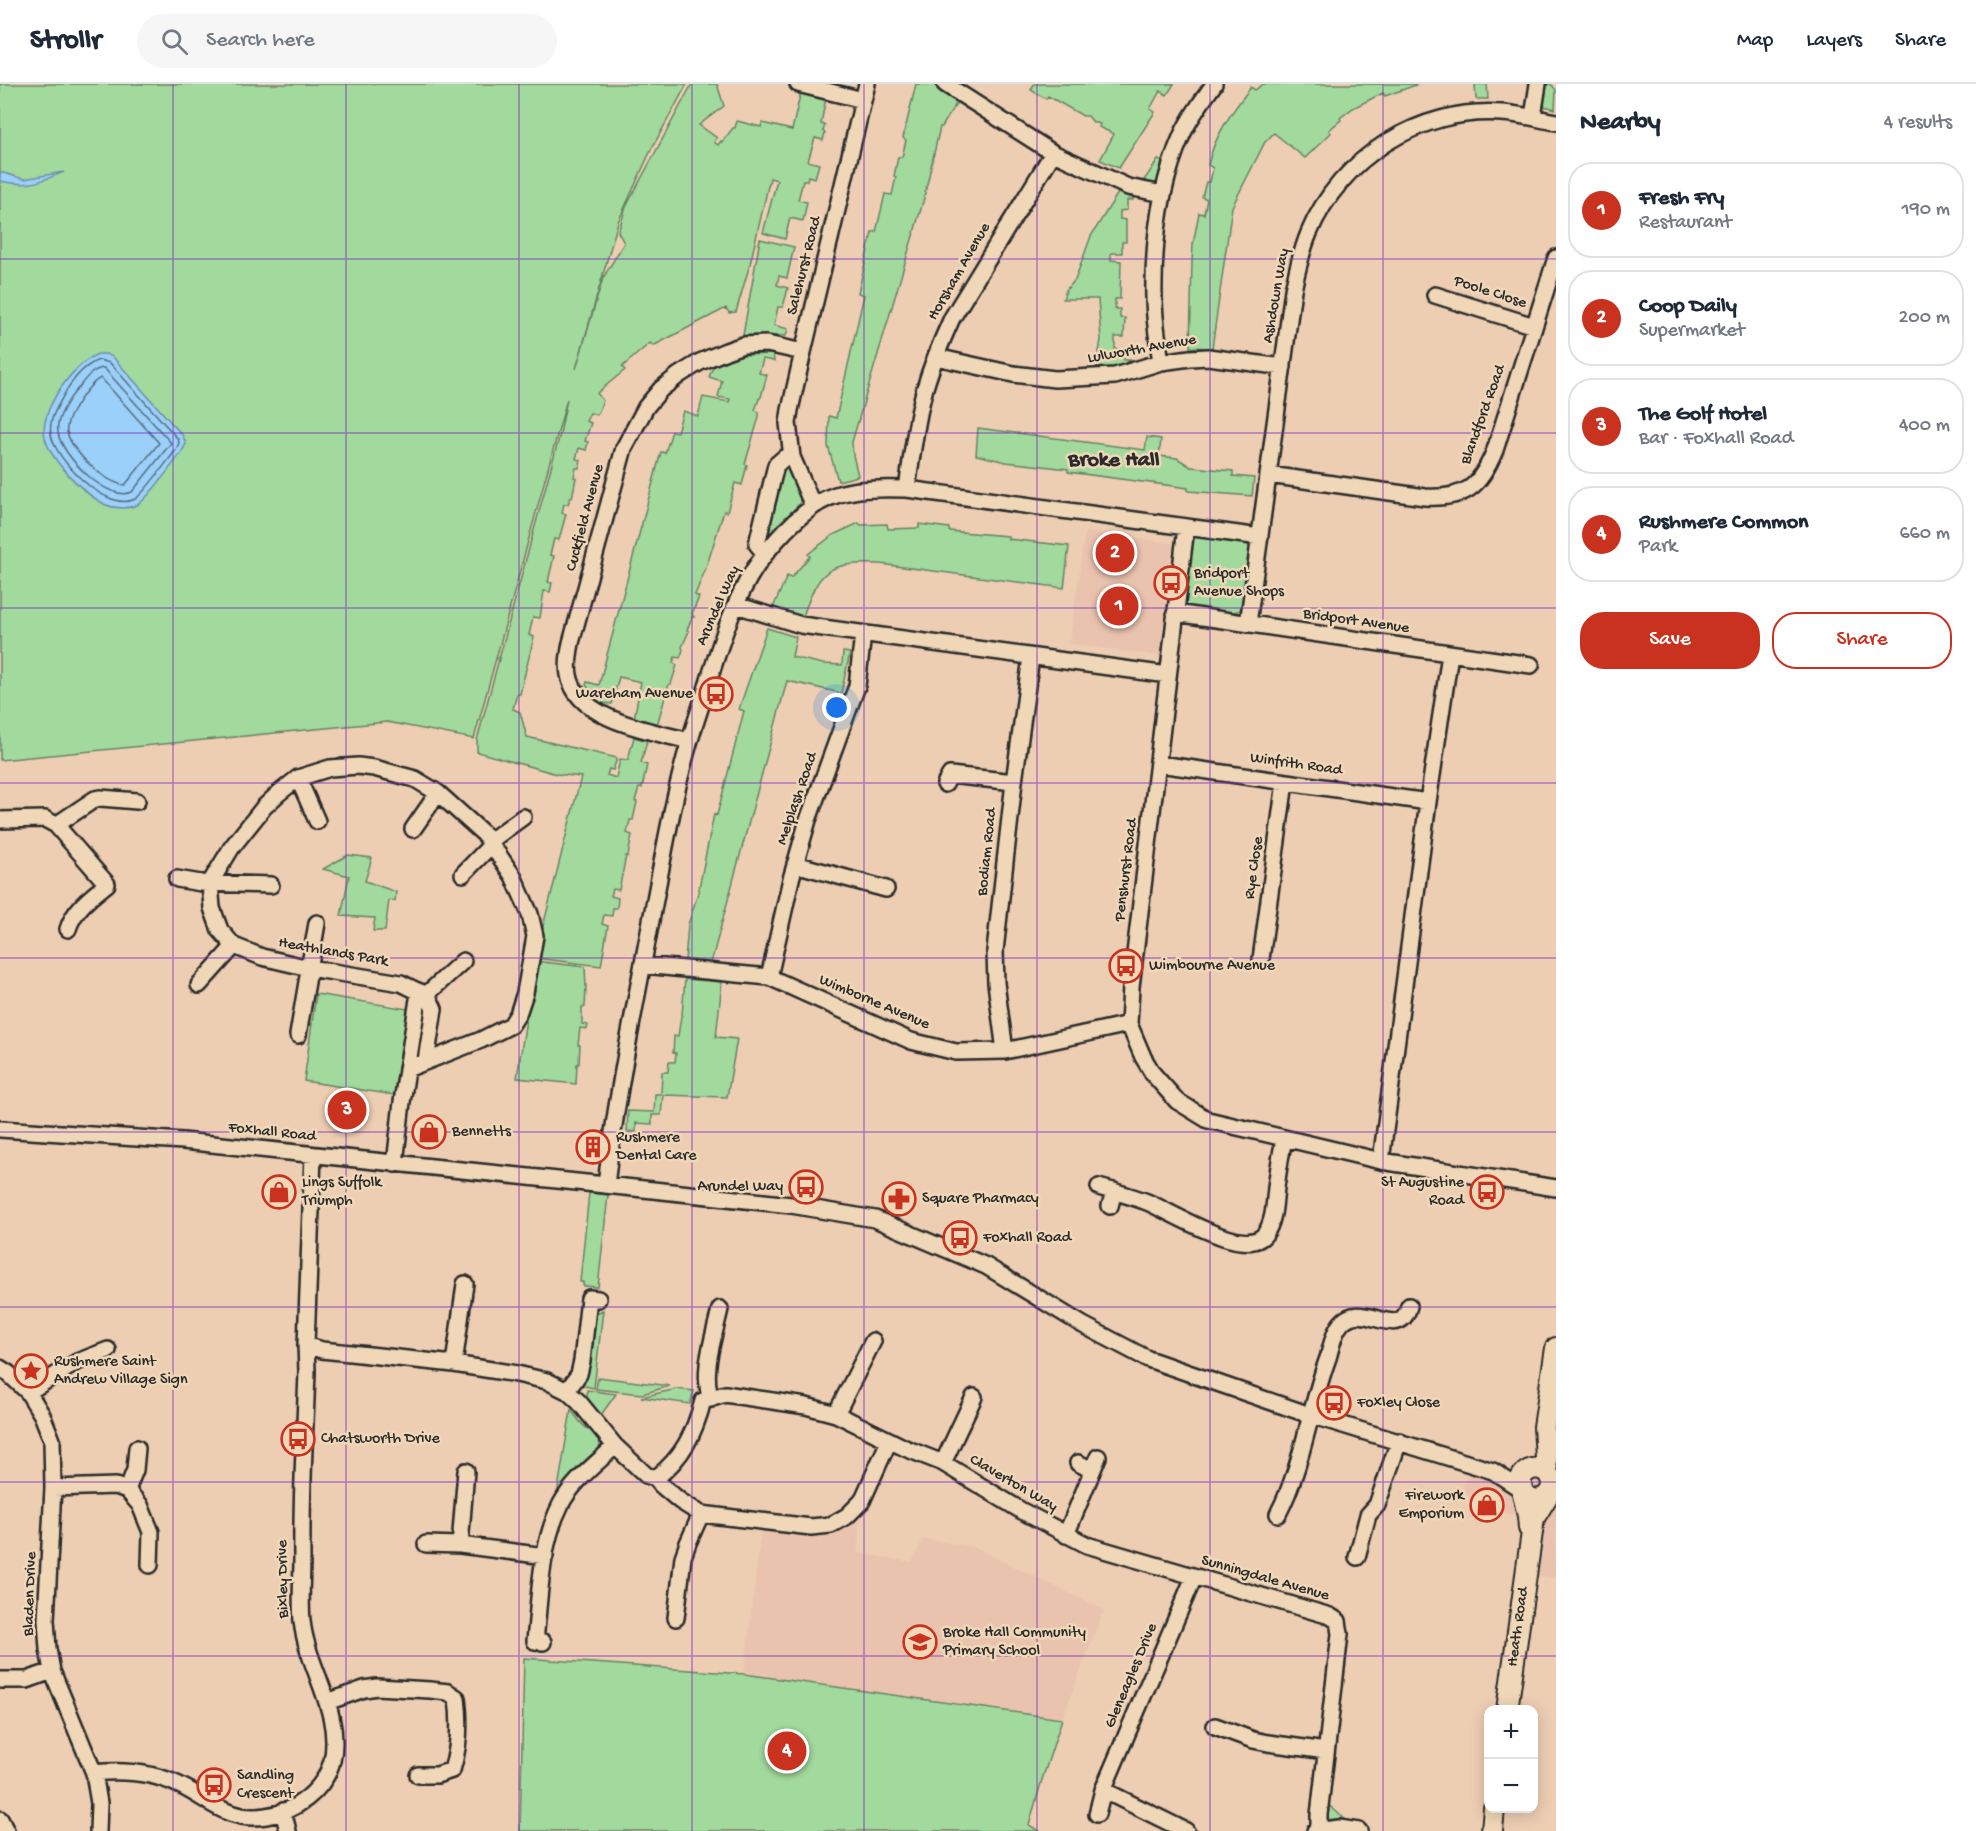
<!DOCTYPE html>
<meta charset="utf-8">
<style>
body{margin:0;font-family:"Gochi Hand",sans-serif;background:#f6f6f7;color:#1f2937}
.controls{position:absolute;right:18px;bottom:18px;display:grid;overflow:hidden;border-radius:12px;box-shadow:0 3px 15px #0003}
.controls button{width:54px;height:54px;display:grid;place-items:center;padding:0;border:0;border-bottom:2px solid #e0e1e3;background:#fff;color:#1f2937;font:30px sans-serif}
.you{position:absolute;left:837px;top:624px;width:21px;height:21px;margin:-15px;border:4px solid #fff;border-radius:50%;background:#1a73e8;box-shadow:0 0 0 9px #1a73e833}
.badge{display:grid;place-items:center;width:39px;height:39px;border-radius:50%;background:#c8321e;color:#fff;font-size:20px;font-weight:700}
.pin{position:absolute;translate:-50% -50%;border:3px solid #fff;box-shadow:0 2px 6px #0006}
.list{margin:0;padding:0;list-style:none}
h2{display:flex;justify-content:space-between;align-items:center;height:78px;margin:0;padding:0 24px;font-size:26px}
h2 small{font-size:20px;font-weight:400;color:#747a83}
.list li{display:grid;grid-template-columns:39px 1fr auto;gap:18px;align-items:center;box-sizing:border-box;height:96px;margin:0 12px 12px;padding:0 12px;border:2px solid #e0e1e3;border-radius:24px}
.list b{display:block;font-size:22px;white-space:nowrap}
.list p{margin:0;font-size:20px;white-space:nowrap;color:#747a83}
.list em{font-size:20px;font-style:normal;color:#747a83}
.actions{display:flex;gap:12px;padding:18px 24px}
.actions a{flex:1;padding:14px 0;border:2px solid #c8321e;border-radius:24px;text-align:center;font-size:21px;color:#c8321e}
.actions .main{background:#c8321e;color:#fff}
.icon{flex:none;width:33px;height:33px;fill:none;stroke:currentColor;stroke-width:2;stroke-linecap:round;stroke-linejoin:round}
.map{position:relative;flex:none;width:1556px;height:1747px;overflow:hidden}
header{display:flex;align-items:center;gap:36px;box-sizing:border-box;height:84px;padding:0 30px;background:#fff;border-bottom:2px solid #e0e1e3}
header strong{font-size:28px}
nav{display:flex;gap:33px;margin-inline-start:auto;font-size:21px}
.search{width:420px;height:54px;background:#f6f6f7;display:flex;align-items:center;gap:15px;box-sizing:border-box;padding:0 21px;border-radius:33px;color:#747a83;font-size:22px}
main{display:flex}
aside{flex:1;background:#fff}
.map>svg:first-child{display:block}
.built{fill:#eac3ae}
.green{fill:#a2d99d;stroke:#668264;stroke-width:1.5}
.water{fill:#9ad0f9;stroke:#6e8ea7;stroke-width:1.5}
.lines{fill:none;stroke-linecap:round;stroke-linejoin:round}
.shore{stroke:#576d7d;stroke-width:1.5}
.minor-casing{stroke:#2b2b2b;stroke-width:20}
.major-casing{stroke:#2b2b2b;stroke-width:24}
.minor{stroke:#efd7b7;stroke-width:15}
.major{stroke:#efd7b7;stroke-width:20}
.grid{fill:none;stroke:#7b2cbf;stroke-width:1.5;stroke-opacity:0.55}
.labels{text-anchor:middle;dominant-baseline:central;stroke-width:5;stroke-linejoin:round;paint-order:stroke}
.street-label{font-size:16px;fill:#2b2b2b;stroke:#efd7b7}
.poi-label{font-size:16px;fill:#2b2b2b;stroke:#efd7b7;text-anchor:start}
.district-label{font-size:22px;font-weight:bold;fill:#2b2b2b;stroke:#efd7b7}
</style>
<header>
<strong>Strollr</strong>
<div class="search"><svg class="icon" aria-label="search" viewBox="0 0 24 24"><circle cx="10" cy="10" r="6"/><path d="M15 15l6 6"/></svg>Search here</div>
<nav><a>Map</a><a>Layers</a><a>Share</a></nav>
</header>
<main>
<div class="map">
<svg width="1556" height="1747" viewBox="0 0 1556 1747">
<rect width="100%" height="100%" fill="#edceb3"/>
<filter id="ink" filterUnits="userSpaceOnUse"><feTurbulence type="fractalNoise" baseFrequency=".0167" numOctaves="2"/><feDisplacementMap in="SourceGraphic" scale="12" xChannelSelector="R" yChannelSelector="G"/><feConvolveMatrix kernelMatrix="1 2 1 2 8 2 1 2 1" color-interpolation-filters="sRGB"/></filter>
<g filter="url(#ink)">
<!-- built -->
<path class="built" d="M1085,448L1173,459L1160,572L1069,560Z
M1556,1329V1494L1526,1490L1528,1432L1481,1427L1463,1404L1471,1379L1520,1396L1528,1386L1544,1343Z
M859,1431L858,1469L912,1478L923,1455L974,1463L1104,1526L1062,1635L744,1590L761,1446L802,1450H826L848,1441Z"/>
<!-- green -->
<path class="green" d="M0,0H687L651,66L618,138L576,285L603,194L624,159L618,148L626,123L692,0H717L724,22L699,41L717,54L714,58L718,61L721,57L722,58L733,44H735L737,37L761,43L762,39L792,46L801,7L826,13L821,40L825,41L823,47L825,49L823,56L815,54L808,77L819,80L815,94L808,92L807,97H803L798,116L807,118L803,137L790,134L785,155L763,149L777,96L770,94L750,180L736,228L729,229L726,224L653,262L650,259L622,283L625,286L597,309L603,317L597,331L590,329L586,337L591,339L585,357L588,358L586,366L579,364L576,375L581,376L579,384H576L574,393L576,394L572,414H570L568,420H564L562,429L566,430L559,456L554,455L550,471L554,472L548,498L552,499L550,508L544,507L540,534L533,533L529,551L534,553L520,610H517L513,625L520,628L527,653L617,674L613,686L609,685L607,691L616,694L620,675L628,676L634,653L647,657L641,679L647,681L642,704H639L635,717L637,718L633,736H630L627,749L632,751L628,772H626L619,806L613,805L611,812L618,814L617,824H613L612,832L604,831L602,840L608,842L601,882L535,874L581,693L557,690L477,668V656L560,350L567,315L474,655L387,638L0,676Z
M916,0H935L960,13L942,43H940L923,118L852,358L853,371L858,392L838,397L828,362L829,332L836,334L864,211L858,209L872,148H876L885,110L892,111L896,93L894,92L898,73H902L906,56L903,54Z
M1034,0H1174L1167,11L1160,7L1150,25L1155,28L1119,84L1100,76L1114,50L1099,43L1100,40L1093,38L1088,32H1083L1048,12L1046,15L1031,6Z
M1263,0H1415L1416,1L1385,12L1383,9L1353,24L1340,34L1341,36L1329,46L1331,49L1305,74L1274,49L1265,58L1232,123L1212,264L1190,263L1192,178L1193,160L1199,129L1204,130L1207,115L1202,113L1206,98H1210L1213,84L1208,81C1214,52 1233,26 1251,3L1255,6Z
M1475,0H1487L1488,15H1476Z
M1542,0H1551L1556,6L1555,25L1541,21Z
M1158,76L1165,78L1159,98L1154,101L1142,99Z
M1118,109L1133,114V116H1127V126L1120,127V135L1126,136V158H1122V169H1111V176L1121,177L1120,215H1115V225H1120V234H1125L1124,253H1115V265L1124,266V276H1131L1118,283L1096,287L1101,255L1098,215H1063L1066,206L1075,196L1091,152Z
M760,155L794,163L787,194L779,192L777,201L788,204L783,223H778L774,241L788,245L786,252L743,251Z
M773,270L774,277L763,275L759,289L767,291L761,313L759,315L755,326L759,328V333L745,380L747,381L742,401L735,399L727,428L724,427L706,484L695,511L699,513L692,530L694,533H692L687,546L689,547L682,563L683,566L680,574L675,573L673,579L677,581L671,600H669L657,641L634,635L641,598L619,593L612,620L600,619L586,601L587,598L599,601L661,368L665,369L672,347L677,348L683,327L698,332L703,313L729,318L730,315L718,313L722,297L709,293L713,283L739,271Z
M978,344L1145,366L1147,353L1161,355L1159,372L1177,374L1191,383L1233,387V392L1254,394L1252,412L1188,407V404L1068,388V385L1006,378L976,371Z
M784,378H786C792,390 800,404 800,419L764,456Z
M859,439L860,441L887,440L888,445L919,444V440L949,444V447L1008,452V455L1069,462L1064,504L880,480C826,478 819,486 802,535L772,526L787,492L791,494L810,472L808,470L833,451Z
M1197,451L1246,458L1250,464L1243,524C1227,535 1205,527 1187,524L1183,519L1191,456Z
M767,544L796,553L792,573L823,580L842,581L843,568L850,569L841,609L787,597L711,879L685,877L688,841L698,809L714,730L717,731L744,627L739,625Z
M348,771L372,774L365,797L396,808L395,817L389,816L385,847H373L375,834L341,832L349,792L323,785Z
M535,877L585,883L586,904L585,923H582V940L588,941L587,945L580,944L578,961H580L579,980H577L576,1000L517,994Z
M685,895L722,898L716,953L737,955L727,1013L663,1011L661,1031H652V1040L636,1039V1048L627,1047L628,1027L654,1028L655,1010H661L662,988H668L669,978H675L676,969H673L674,952H678L681,932L682,931Z
M316,910L408,925L394,1011L304,997Z
M589,1109L608,1111L598,1203L583,1202V1198H580Z
M603,1226L594,1304L580,1301L585,1290L594,1230Z
M598,1293L670,1302L642,1310L596,1305Z
M677,1305L694,1307L690,1320L641,1313Z
M587,1306L616,1310L601,1331L587,1316Z
M571,1326C576,1332 581,1341 588,1345C597,1351 601,1356 600,1368L574,1391L557,1411Z
M524,1574L744,1590L1062,1635L1041,1699L1029,1741L1039,1747H520Z
M1325,1718L1346,1736L1345,1740L1330,1738L1324,1735Z"/>
<!-- water -->
<path class="water" d="M0,88L24,95L64,88C36,99 30,103 0,97Z
M98,270H106L113,273L183,352L186,360L181,369C173,380 147,416 137,421C128,425 116,425 106,421C85,411 51,377 45,354C38,327 74,279 98,270Z"/>
<g class="lines">
<!-- shore -->
<path class="shore" d="M99,276L110,279L178,355L179,359L176,366C168,376 143,411 135,415C108,430 54,375 51,350C48,335 59,320 66,307C74,294 85,281 99,276Z
M104,284L171,359L132,408C108,419 62,372 58,349C55,334 70,313 79,303C86,294 92,285 104,284Z
M101,294L159,359L125,401C105,399 72,368 67,348C64,335 90,298 101,294Z"/>
<defs>
<path id="minor" d="M798,0L863,16
M945,0L1053,69L1128,103L1163,110
M1533,33L1538,0
M1435,211L1534,242
M936,273L1013,290L1055,295L1115,292L1161,278L1190,274L1208,273L1283,283
M1161,278C1158,257 1154,235 1154,214C1153,160 1160,101 1182,51C1190,33 1203,16 1214,0
M792,373L813,422
M1269,391L1425,413C1466,415 1480,403 1495,366L1556,174
M907,405C912,371 916,336 925,304C932,280 942,256 952,234L1053,69
M1186,443L1131,903L1129,940L1143,973L1153,990L1177,1017L1208,1036L1381,1077L1556,1104
M765,470L757,460L776,381L784,374L792,373L788,339L790,326L803,268L867,0
M736,521L801,541L1168,591
M1175,529L1531,581
M1248,540L1293,206C1297,187 1301,168 1309,149C1340,74 1420,23 1502,29C1520,30 1538,35 1556,38
M689,657C653,647 577,637 569,591C567,580 569,570 571,559L624,364L646,323L661,305L679,291L700,278L726,267L743,261L767,260L803,268
M1159,680L1428,718
M298,694L317,737
M945,700L950,691L1014,698
M0,736L45,735L56,741L95,715L101,714L137,717
M56,741L107,800C91,813 74,825 68,845
M413,745L438,709
M490,757L523,733
M795,780L886,805
M463,790L492,760
M177,795L201,799L271,801
M1261,875L1285,698
M643,881L769,893L911,957L956,968L1005,967L1129,940
M769,893L791,795L808,736L857,602L863,550
M199,901L234,862
M298,951L317,839
M1005,967L996,899L995,867L1014,698L1031,573
M426,977L434,925L427,910
M407,985L481,956L511,941L518,930L525,909L531,875L535,852L530,830L513,792L485,751L438,709L415,695L374,684L358,682L330,684L298,694L279,709L264,723L232,763L210,799L212,824L220,846L234,862L262,873L309,884L401,899C410,903 417,908 427,910L463,877
M0,1045L183,1057L653,1106L791,1121L875,1135L986,1182L1083,1241L1148,1275L1304,1329L1493,1387L1522,1406
M1381,1077L1428,718L1450,570
M395,1080L402,1018L419,909
M606,1101C616,1014 634,928 650,842C662,780 672,717 690,656C696,636 703,616 709,596C720,561 731,526 749,494C764,468 787,442 811,424C838,403 875,404 907,405L1260,453
M1099,1103C1115,1108 1132,1112 1147,1118C1170,1127 1246,1176 1265,1150C1276,1135 1274,1113 1277,1096C1279,1082 1281,1069 1284,1055
M1110,1122L1114,1107
M306,1261L322,1266L454,1280L517,1290L547,1297L567,1307L579,1318L615,1362L646,1391L656,1394L661,1401L680,1417L701,1430L811,1443L831,1441L847,1432L862,1417L889,1357
M454,1280L465,1200
M0,1284L8,1289L28,1308L42,1331L52,1356L53,1404L46,1536L48,1565L52,1587L94,1689L99,1719L98,1747
M567,1307L579,1290L582,1277L589,1214L598,1215
M28,1308L77,1278L108,1266
M711,1315C701,1288 714,1253 720,1225
M836,1330L873,1257
M137,1364L135,1386L127,1406L140,1421L151,1448L150,1481
M943,1379L974,1313
M1078,1379L1092,1386
M656,1394C683,1373 694,1350 703,1317L725,1310L806,1322L836,1330L905,1364L943,1379L1022,1427L1087,1461L1330,1532L1338,1537L1340,1550L1319,1731V1746
M53,1404L116,1402L127,1406
M1278,1430C1303,1382 1309,1325 1328,1274C1331,1264 1333,1252 1338,1244C1358,1209 1399,1262 1409,1222
M1066,1451L1098,1373
M426,1460L460,1461L545,1472
M460,1461L466,1387
M1357,1473L1368,1431L1377,1421L1399,1357
M676,1534L683,1473L688,1459L701,1430
M543,1558L535,1557C540,1512 540,1461 561,1420C573,1397 596,1380 615,1362
M0,1596H27L52,1587
M327,1618L364,1605L377,1603L430,1606L448,1608L457,1614C460,1637 459,1664 452,1686L437,1691H418
M1215,1642L1253,1656L1268,1659L1326,1667
M94,1689C123,1686 152,1688 179,1701C211,1716 227,1738 266,1732C295,1728 324,1707 332,1677C343,1628 307,1584 302,1537C300,1516 302,1494 302,1473C301,1411 305,1349 307,1287L306,1261L313,1071
M1103,1706L1186,1747
M283,1727L288,1747
M1097,1730L1103,1706L1194,1493
M0,1735L6,1747
M1315,1747L1339,1744L1359,1747"/>
<path id="major" d="M1547,1388L1544,1343L1556,1264
M1524,1410C1535,1420 1547,1416 1552,1403C1553,1383 1529,1377 1520,1396L1528,1432L1529,1444
M1507,1626L1534,1434L1547,1413
M1492,1747L1494,1724"/>
</defs>
<!-- minor casing -->
<use href="#minor" class="minor-casing"/>
<!-- major casing -->
<use href="#major" class="major-casing"/>
<!-- minor -->
<use href="#minor" class="minor"/>
<!-- major -->
<use href="#major" class="major"/>
</g>
</g>
<!-- grid -->
<path class="grid" d="M173,0V1747M346,0V1747M519,0V1747M692,0V1747M864,0V1747M1037,0V1747M1210,0V1747M1383,0V1747M0,175H1556M0,349H1556M0,524H1556M0,699H1556M0,874H1556M0,1048H1556M0,1223H1556M0,1398H1556M0,1572H1556"/>
<!-- icons -->
<defs>
<symbol id="bus-ring" viewBox="-11 -11 22 22"><circle r="9.5" fill="#efd7b7" stroke="#c8321e" stroke-width="1.5"/><path d="M-5-6H5V4H4V6H2V4H-2V6H-4V4H-5ZM-3.5-4V0h7V-4ZM-3.5 1.2v1.5H-2V1.2ZM2 1.2v1.5H3.5V1.2Z" fill="#c8321e"/></symbol>
<symbol id="shop-ring" viewBox="-11 -11 22 22"><circle r="9.5" fill="#efd7b7" stroke="#c8321e" stroke-width="1.5"/><path d="M-5-2.5h2.3a2.7 3.5 0 0 1 5.4 0H5L5.5 6h-11ZM-1.5-2.5h3a1.5 2.3 0 0 0-3 0Z" fill="#c8321e"/></symbol>
<symbol id="building-ring" viewBox="-11 -11 22 22"><circle r="9.5" fill="#efd7b7" stroke="#c8321e" stroke-width="1.5"/><path d="M-4-6H4V6H1V3H-1V6H-4ZM-2.5-4.3h1.7v1.8h-1.7ZM.8-4.3h1.7v1.8H.8ZM-2.5-1h1.7V.8h-1.7ZM.8-1h1.7V.8H.8Z" fill="#c8321e"/></symbol>
<symbol id="pharmacy-ring" viewBox="-11 -11 22 22"><circle r="9.5" fill="#efd7b7" stroke="#c8321e" stroke-width="1.5"/><path d="M-2-6h4v4h4v4h-4v4h-4v-4h-4v-4h4Z" fill="#c8321e"/></symbol>
<symbol id="sight-ring" viewBox="-11 -11 22 22"><circle r="9.5" fill="#efd7b7" stroke="#c8321e" stroke-width="1.5"/><path d="M0-6L1.8-2.2L6-1.7L2.9 1.2L3.7 5.4L0 3.3L-3.7 5.4L-2.9 1.2L-6-1.7L-1.8-2.2Z" fill="#c8321e"/></symbol>
<symbol id="school-ring" viewBox="-11 -11 22 22"><circle r="9.5" fill="#efd7b7" stroke="#c8321e" stroke-width="1.5"/><path d="M0-5L7-2L0 1L-7-2ZM-4 1L0 2.5L4 1V4Q0 6-4 4Z" fill="#c8321e"/></symbol>
</defs>
<g fill-rule="evenodd">
<use href="#bus-ring" x="1152" y="480" width="38" height="38"/>
<use href="#bus-ring" x="697" y="591" width="38" height="38"/>
<use href="#bus-ring" x="1107" y="863" width="38" height="38"/>
<use href="#shop-ring" x="410" y="1029" width="38" height="38"/>
<use href="#building-ring" x="574" y="1044" width="38" height="38"/>
<use href="#bus-ring" x="787" y="1084" width="38" height="38"/>
<use href="#shop-ring" x="260" y="1089" width="38" height="38"/>
<use href="#bus-ring" x="1468" y="1089" width="38" height="38"/>
<use href="#pharmacy-ring" x="880" y="1096" width="38" height="38"/>
<use href="#bus-ring" x="941" y="1135" width="38" height="38"/>
<use href="#sight-ring" x="12" y="1268" width="38" height="38"/>
<use href="#bus-ring" x="1315" y="1300" width="38" height="38"/>
<use href="#bus-ring" x="279" y="1336" width="38" height="38"/>
<use href="#shop-ring" x="1468" y="1402" width="38" height="38"/>
<use href="#school-ring" x="901" y="1539" width="38" height="38"/>
<use href="#bus-ring" x="195" y="1682" width="38" height="38"/>
</g>
<g class="labels">
<!-- street labels -->
<g class="street-label">
<text transform="translate(805 182) rotate(-76)">Salehurst Road</text>
<text transform="translate(960 188) rotate(-60)">Horsham Avenue</text>
<text transform="translate(1490 209) rotate(18)">Poole Close</text>
<text transform="translate(1277 212) rotate(-80)">Ashdown Way</text>
<text transform="translate(1142 266) rotate(-10)">Lulworth Avenue</text>
<text transform="translate(1484 331) rotate(-70)">Blandford Road</text>
<text transform="translate(586 434) rotate(-75)">Cuckfield Avenue</text>
<text transform="translate(719 522) rotate(-66)">Arundel Way</text>
<text transform="translate(1356 538) rotate(8)">Bridport Avenue</text>
<text transform="translate(1296 681) rotate(8)">Winfrith Road</text>
<text transform="translate(798 715) rotate(-71)">Melplash Road</text>
<text transform="translate(988 768) rotate(-84)">Bodiam Road</text>
<text transform="translate(1255 784) rotate(-82)">Rye Close</text>
<text transform="translate(1127 786) rotate(-83)">Penshurst Road</text>
<text transform="translate(333 869) rotate(10)">Heathlands Park</text>
<text transform="translate(874 919) rotate(23)">Wimborne Avenue</text>
<text transform="translate(272 1049) rotate(6)">Foxhall Road</text>
<text transform="translate(1013 1400) rotate(30)">Claverton Way</text>
<text transform="translate(284 1495) rotate(-91)">Bixley Drive</text>
<text transform="translate(1265 1495) rotate(16)">Sunningdale Avenue</text>
<text transform="translate(31 1510) rotate(-88)">Bladen Drive</text>
<text transform="translate(1519 1543) rotate(-82)">Heath Road</text>
<text transform="translate(1132 1592) rotate(-67)">Gleneagles Drive</text>
</g>
<!-- poi labels -->
<g class="poi-label">
<text x="1194" y="490">Bridport<tspan x="1194" dy="18">Avenue Shops</tspan></text>
<text x="693" y="610" text-anchor="end">Wareham Avenue</text>
<text x="1149" y="882">Wimbourne Avenue</text>
<text x="452" y="1048">Bennetts</text>
<text x="616" y="1054">Rushmere<tspan x="616" dy="18">Dental Care</tspan></text>
<text x="302" y="1099">Lings Suffolk<tspan x="302" dy="18">Triumph</tspan></text>
<text x="1464" y="1099" text-anchor="end">St Augustine<tspan x="1464" dy="18">Road</tspan></text>
<text x="783" y="1103" text-anchor="end">Arundel Way</text>
<text x="922" y="1115">Square Pharmacy</text>
<text x="983" y="1154">Foxhall Road</text>
<text x="54" y="1278">Rushmere Saint<tspan x="54" dy="18">Andrew Village Sign</tspan></text>
<text x="1357" y="1319">Foxley Close</text>
<text x="321" y="1355">Chatsworth Drive</text>
<text x="1464" y="1412" text-anchor="end">Firework<tspan x="1464" dy="18">Emporium</tspan></text>
<text x="943" y="1549">Broke Hall Community<tspan x="943" dy="18">Primary School</tspan></text>
<text x="237" y="1692">Sandling<tspan x="237" dy="18">Crescent</tspan></text>
</g>
<!-- district labels -->
<g class="district-label">
<text x="1114" y="377">Broke Hall</text>
</g>
</g>
</svg>
<div class="controls">
<button>+</button>
<button>−</button>
</div>
<div class="you"></div>
<div class="pin badge" style="left:1119px;top:522px">1</div>
<div class="pin badge" style="left:1115px;top:469px">2</div>
<div class="pin badge" style="left:347px;top:1026px">3</div>
<div class="pin badge" style="left:787px;top:1667px">4</div>
</div>
<aside>
<h2>Nearby<small>4 results</small></h2>
<ul class="list">
<li><span class="badge">1</span><div><b>Fresh Fry</b><p>Restaurant</p></div><em>190 m</em></li>
<li><span class="badge">2</span><div><b>Coop Daily</b><p>Supermarket</p></div><em>200 m</em></li>
<li><span class="badge">3</span><div><b>The Golf Hotel</b><p>Bar · Foxhall Road</p></div><em>400 m</em></li>
<li><span class="badge">4</span><div><b>Rushmere Common</b><p>Park</p></div><em>660 m</em></li>
</ul>
<div class="actions"><a class="main">Save</a><a>Share</a></div>
</aside>
</main>
